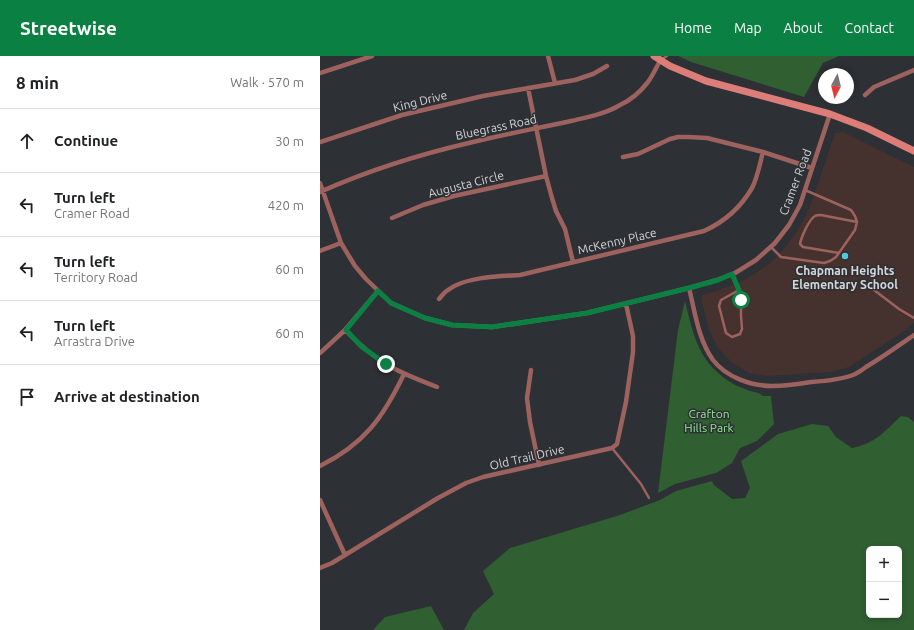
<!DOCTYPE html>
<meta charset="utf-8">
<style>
body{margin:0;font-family:Ubuntu,sans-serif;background:#f6f6f6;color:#202124}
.controls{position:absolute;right:12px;bottom:12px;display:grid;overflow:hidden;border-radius:6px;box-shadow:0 2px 6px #0003}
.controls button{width:36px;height:36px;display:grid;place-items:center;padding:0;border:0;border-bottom:1px solid #e0e0e0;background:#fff;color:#202124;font:20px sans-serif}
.compass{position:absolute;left:498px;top:12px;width:36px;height:36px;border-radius:50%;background:#fff;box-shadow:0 2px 6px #0003;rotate:187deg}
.stop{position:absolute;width:12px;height:12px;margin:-9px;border:3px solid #0b8043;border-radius:50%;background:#fff}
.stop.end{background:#0b8043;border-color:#fff;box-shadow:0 1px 4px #0008}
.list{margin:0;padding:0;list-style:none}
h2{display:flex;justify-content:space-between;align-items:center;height:52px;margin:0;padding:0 16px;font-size:17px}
h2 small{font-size:13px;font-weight:400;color:#757577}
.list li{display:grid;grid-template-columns:26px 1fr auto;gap:12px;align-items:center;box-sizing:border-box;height:64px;padding:0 16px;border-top:1px solid #e0e0e0}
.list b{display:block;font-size:15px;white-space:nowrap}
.list p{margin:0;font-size:13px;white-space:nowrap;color:#757577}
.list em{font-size:13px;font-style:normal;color:#757577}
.icon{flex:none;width:22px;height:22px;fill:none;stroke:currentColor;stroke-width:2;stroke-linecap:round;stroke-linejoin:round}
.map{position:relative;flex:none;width:594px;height:574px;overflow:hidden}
header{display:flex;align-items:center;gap:24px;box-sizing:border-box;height:56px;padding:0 20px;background:#0b8043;color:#fff}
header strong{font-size:19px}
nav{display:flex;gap:22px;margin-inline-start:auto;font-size:14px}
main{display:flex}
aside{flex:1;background:#fff}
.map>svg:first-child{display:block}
.education{fill:#45312e}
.green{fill:#305f32;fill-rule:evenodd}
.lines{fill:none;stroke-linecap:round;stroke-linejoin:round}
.lane{stroke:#9e625e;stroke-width:2.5}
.street{stroke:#9e625e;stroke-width:4.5}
.secondary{stroke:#dc7d77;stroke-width:7}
.route{stroke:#0b8043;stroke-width:5}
.poi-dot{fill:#53cadc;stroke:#2d3034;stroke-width:1.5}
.labels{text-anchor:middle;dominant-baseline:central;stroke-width:3;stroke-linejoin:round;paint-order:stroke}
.street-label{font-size:12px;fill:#d4d6d9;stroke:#2d3034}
.poi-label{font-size:12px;font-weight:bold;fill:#d4d6d9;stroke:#2d3034}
.park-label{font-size:12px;fill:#93eb94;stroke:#2d3034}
</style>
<header>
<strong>Streetwise</strong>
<nav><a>Home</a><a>Map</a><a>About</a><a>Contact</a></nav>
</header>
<main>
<aside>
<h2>8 min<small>Walk · 570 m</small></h2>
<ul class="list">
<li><svg class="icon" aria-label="ahead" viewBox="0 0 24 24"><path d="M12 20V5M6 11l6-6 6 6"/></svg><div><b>Continue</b></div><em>30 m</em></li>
<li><svg class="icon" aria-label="left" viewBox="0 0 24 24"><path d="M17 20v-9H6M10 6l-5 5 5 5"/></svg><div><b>Turn left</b><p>Cramer Road</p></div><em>420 m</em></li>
<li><svg class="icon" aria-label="left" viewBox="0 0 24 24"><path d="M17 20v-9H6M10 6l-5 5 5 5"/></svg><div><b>Turn left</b><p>Territory Road</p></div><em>60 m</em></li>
<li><svg class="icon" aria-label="left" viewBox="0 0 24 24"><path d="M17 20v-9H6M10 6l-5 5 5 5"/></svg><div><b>Turn left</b><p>Arrastra Drive</p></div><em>60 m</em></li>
<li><svg class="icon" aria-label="arrive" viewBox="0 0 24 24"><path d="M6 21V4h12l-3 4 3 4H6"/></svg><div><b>Arrive at destination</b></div></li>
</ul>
</aside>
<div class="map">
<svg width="594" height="574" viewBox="0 0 594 574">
<rect width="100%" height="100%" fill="#2d3034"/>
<!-- education -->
<path class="education" d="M523,76L594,111V267L580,278L529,311L512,316L447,320L429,317L411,306L397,291L389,274L381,242L383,239L399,234L422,225L436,217L451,206L462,195L475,178L483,165L491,148L515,77Z"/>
<!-- green -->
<path class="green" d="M358,0H519L503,7L484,41L371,6Z
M365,245C374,282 379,308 415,329C420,331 425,333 430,335C435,336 439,336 443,340H451L454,368L437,385L420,392L412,407L396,417L355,428L338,437L358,274Z
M581,360L588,361L594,366V574H144L153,557L174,538L163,515L190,492L300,459L340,444L356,435L392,425L394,429L412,443L425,442L430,432L421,405L458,378L492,368L508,370L516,381L532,392C556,387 564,376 581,360ZM549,493H579V559H549Z
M111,550L124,574H53L65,561Z"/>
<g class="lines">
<!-- lane -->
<path class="lane" d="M342,3L347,0
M451,191L461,201L504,207L510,205L516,201L535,174L537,166L535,160L531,154L485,134
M519,197L483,191L480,188C481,182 489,163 495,160C496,159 499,159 501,159L537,166
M413,218L419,234L421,244V260L422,273L420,278L412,281L406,277L399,250L401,244L419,234
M554,234L579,253L594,262
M292,392L321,428L329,442"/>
<!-- street -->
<path class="street" d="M228,0L235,27
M0,17L52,0
M208,32L226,120L232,142L236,155L245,173L253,206
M545,39L554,31L594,14
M0,86L82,59L163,40L255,24L273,18L287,10
M303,101L318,98L350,83L358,81H368L387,82L443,96L492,112
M0,127L21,187L35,210L46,223L71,247L105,262L132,269L172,271L267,257L369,232L397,224L415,217L436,204L455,187L469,169L480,149L510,58
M0,136C49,114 101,98 153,86C186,78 219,72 251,65C268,61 285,58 300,49C311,44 321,35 328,26C333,19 336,12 340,5
M72,162L103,149L134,140L226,120
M0,195L21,187
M369,232C375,256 378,283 393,304C406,321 431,330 452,330C465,330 479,328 491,326C505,325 520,324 533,319C538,317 542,314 546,311C563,301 578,290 594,279
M119,243C122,240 124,236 128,234C144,221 180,220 200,219L384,175C404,166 421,151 432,132C437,123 440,107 443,96
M25,274C38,287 51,299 66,308C82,318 100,324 117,331
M0,297L25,274L58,235
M211,314L207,342L210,366L219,409
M0,410C44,388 63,362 84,318
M0,444L25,499
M0,512L12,507L118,442L146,427L163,421L292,392L297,388L298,383L306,346L313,296V280L306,248"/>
<!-- secondary -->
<path class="secondary" d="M334,0L350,10L386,25L510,58L547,72L594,95"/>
</g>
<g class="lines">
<!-- route -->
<path class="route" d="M66,308L42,291L26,274L58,235L71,247L105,262L132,269L172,271L267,257L369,232L398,224L412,218L419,234L421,244"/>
</g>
<!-- markers -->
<circle class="poi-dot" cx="525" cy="200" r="4"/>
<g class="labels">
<!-- street labels -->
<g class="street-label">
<text transform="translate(100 45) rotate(-14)">King Drive</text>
<text transform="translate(176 71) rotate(-12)">Bluegrass Road</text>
<text transform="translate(475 126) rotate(-69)">Cramer Road</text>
<text transform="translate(146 128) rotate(-14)">Augusta Circle</text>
<text transform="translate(297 185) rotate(-13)">McKenny Place</text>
<text transform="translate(207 401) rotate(-13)">Old Trail Drive</text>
</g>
<!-- poi labels -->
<g class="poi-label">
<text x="525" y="214">Chapman Heights<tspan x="525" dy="14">Elementary School</tspan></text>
</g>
<!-- park labels -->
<g class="park-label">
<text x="389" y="357">Crafton<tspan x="389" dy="14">Hills Park</tspan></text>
</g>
</g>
</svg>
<div class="controls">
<button>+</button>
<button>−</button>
</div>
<svg class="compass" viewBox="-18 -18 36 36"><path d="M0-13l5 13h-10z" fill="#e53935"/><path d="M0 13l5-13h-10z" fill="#757577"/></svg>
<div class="stop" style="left:421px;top:244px"></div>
<div class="stop end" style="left:66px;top:308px"></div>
</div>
</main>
